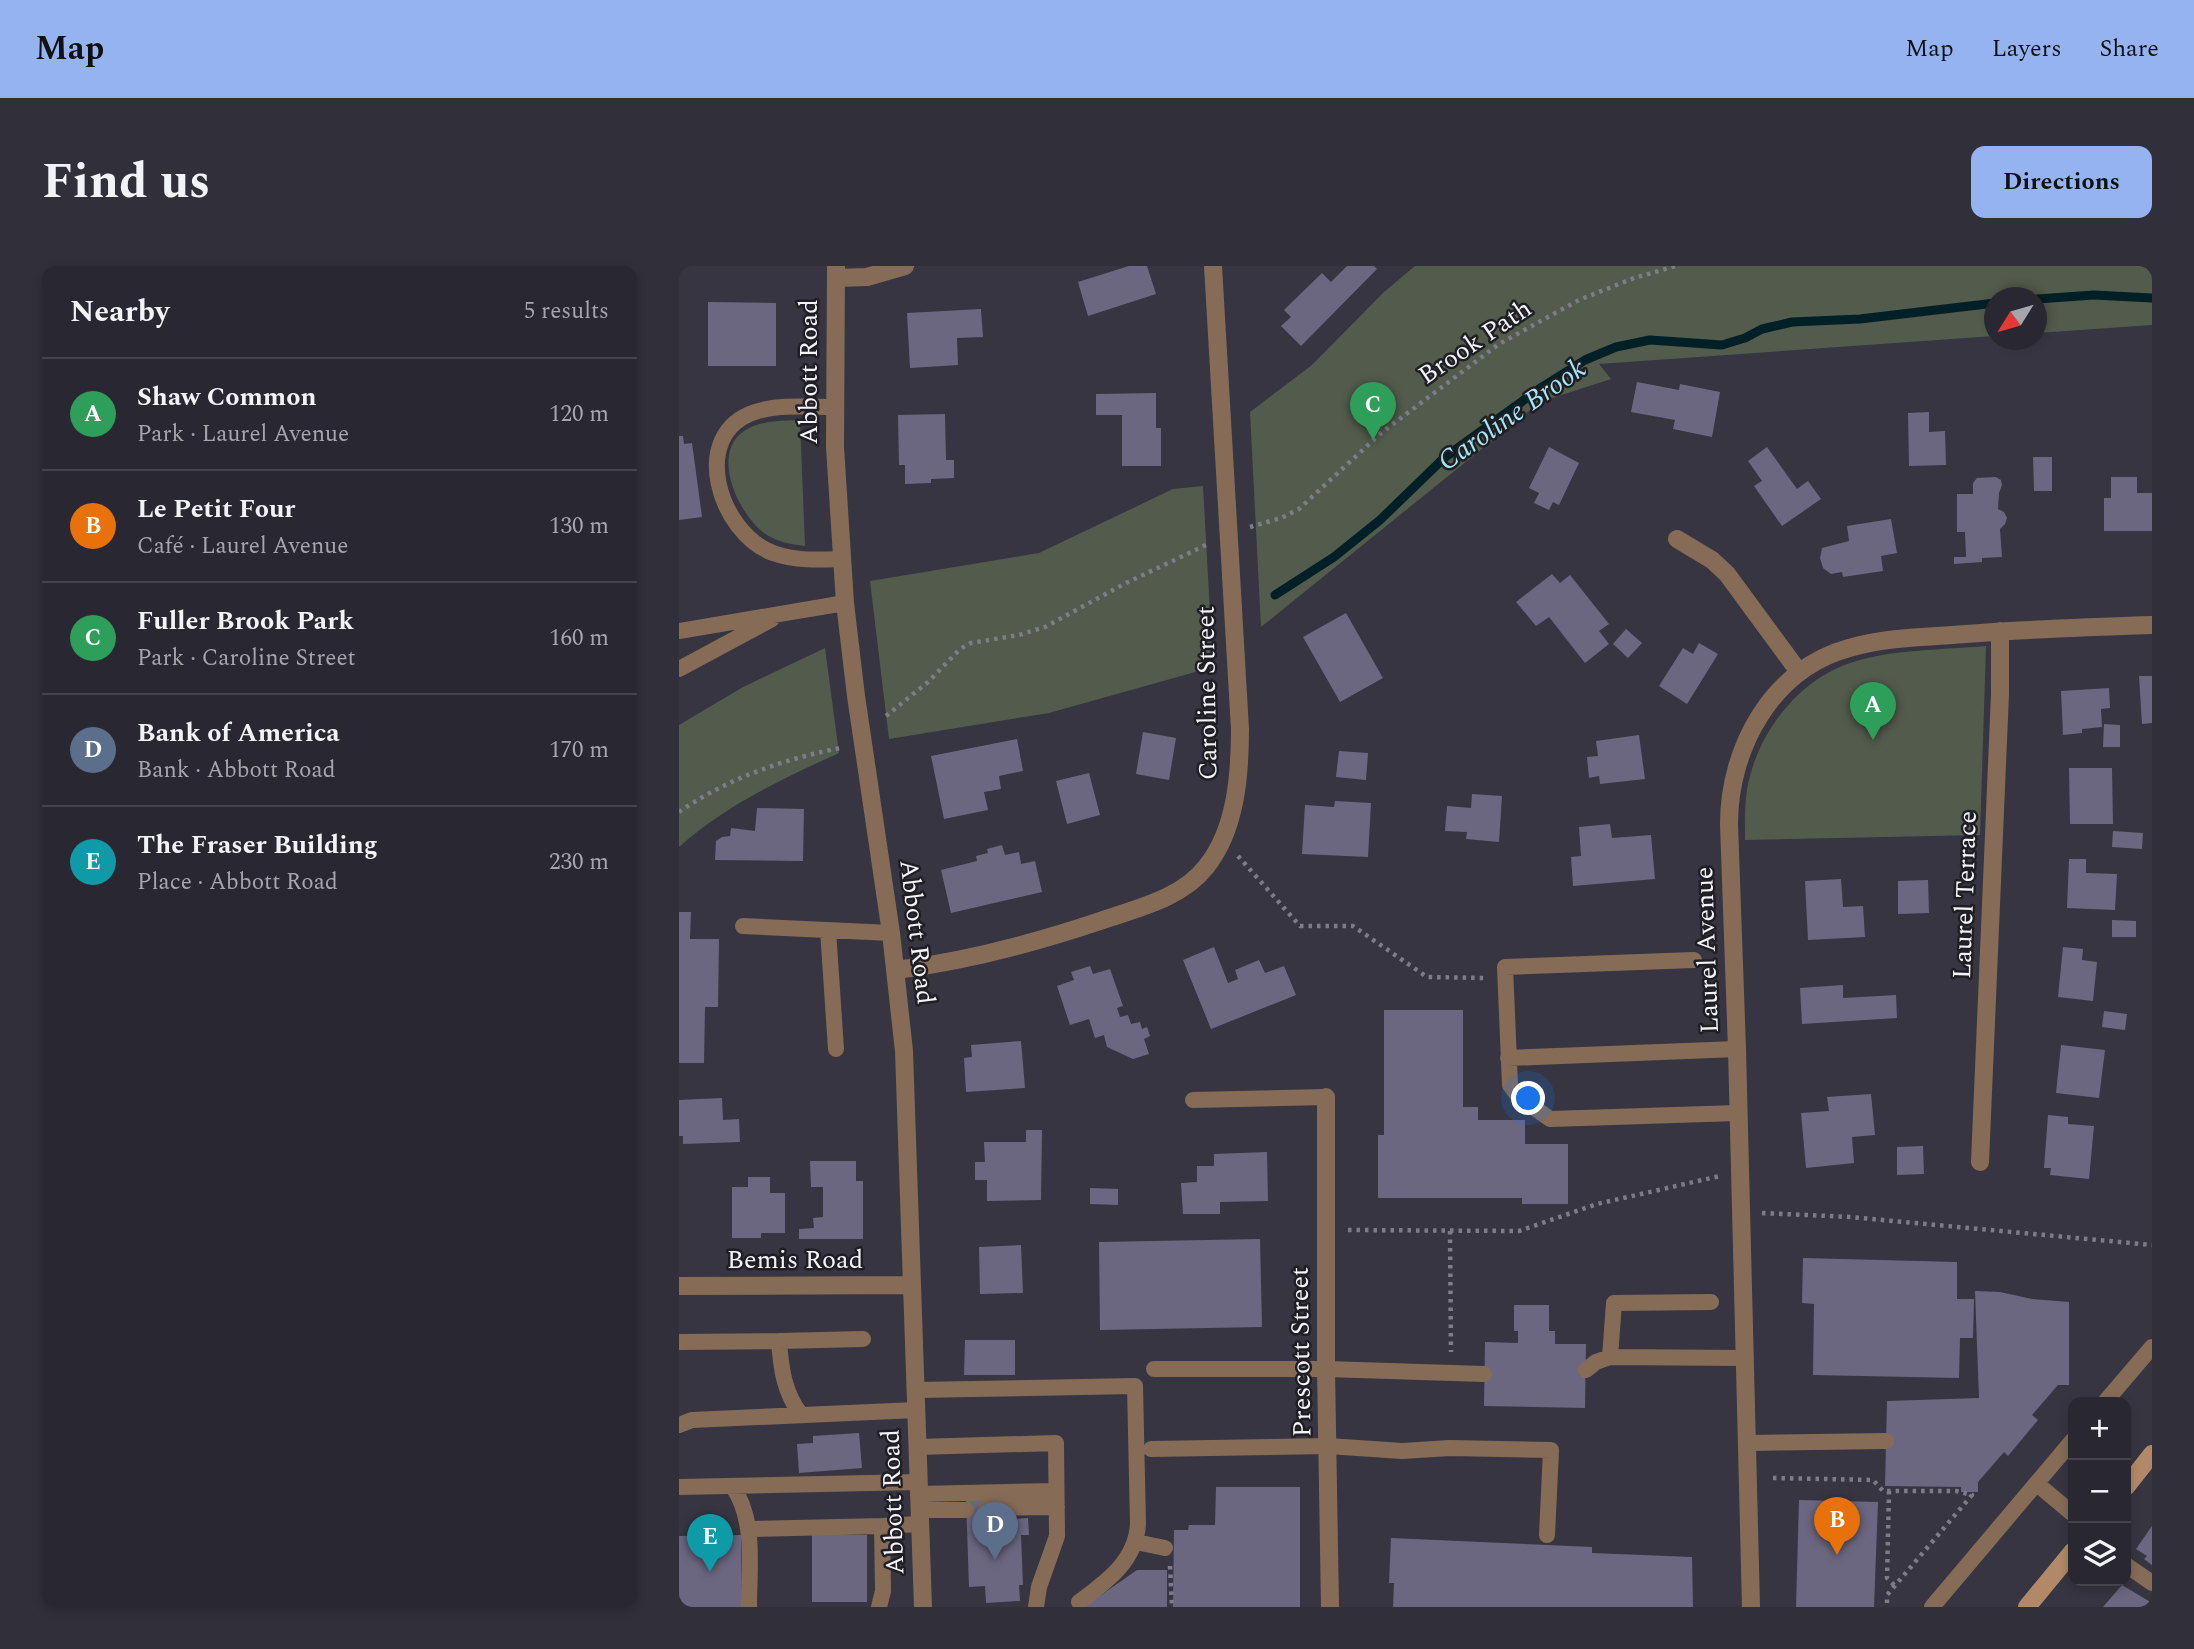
<!DOCTYPE html>
<meta charset="utf-8">
<style>
body{margin:0;font-family:Spectral,serif;background:#31303a;color:#f1f3f6}
.controls{position:absolute;right:21px;bottom:21px;display:grid;overflow:hidden;border-radius:14px;box-shadow:0 4px 10px #0003}
.controls button{width:63px;height:63px;display:grid;place-items:center;padding:0;border:0;border-bottom:2px solid #45444d;background:#292832;color:#f1f3f6;font:35px sans-serif}
.compass{position:absolute;left:1305px;top:21px;width:63px;height:63px;border-radius:50%;background:#292832;box-shadow:0 4px 10px #0003;rotate:233deg}
.you{position:absolute;left:850px;top:833px;width:24px;height:24px;margin:-18px;border:5px solid #fff;border-radius:50%;background:#1a73e8;box-shadow:0 0 0 10px #1a73e833}
.badge{display:grid;place-items:center;width:46px;height:46px;border-radius:50%;background:#95b2f1;color:#fff;font-size:23px;font-weight:700}
.pin{position:absolute;translate:-50% -58px;filter:drop-shadow(0 2px 4px #0008)}
.pin::after{content:'';position:absolute;top:37px;width:24px;height:21px;background:inherit;clip-path:polygon(0 0,100% 0,50% 100%)}
.list{margin:0;padding:0;list-style:none}
h2{display:flex;justify-content:space-between;align-items:center;height:91px;margin:0;padding:0 28px;font-size:30px}
h2 small{font-size:23px;font-weight:400;color:#a5a6ac}
.list li{display:grid;grid-template-columns:46px 1fr auto;gap:21px;align-items:center;box-sizing:border-box;height:112px;padding:0 28px;border-top:2px solid #45444d}
.list b{display:block;font-size:26px;white-space:nowrap}
.list p{margin:0;font-size:23px;white-space:nowrap;color:#a5a6ac}
.list em{font-size:23px;font-style:normal;color:#a5a6ac}
.icon{flex:none;width:38px;height:38px;fill:none;stroke:currentColor;stroke-width:2;stroke-linecap:round;stroke-linejoin:round}
.map{position:relative;flex:none;width:1473px;height:1341px;overflow:hidden;border-radius:14px}
header{display:flex;align-items:center;gap:42px;box-sizing:border-box;height:98px;padding:0 35px;background:#95b2f1;color:#111}
header strong{font-size:33px}
nav{display:flex;gap:38px;margin-inline-start:auto;font-size:24px}
.intro{display:flex;align-items:center;justify-content:space-between;box-sizing:border-box;height:168px;padding:0 42px}
h1{margin:0;font-size:49px}
.button{padding:18px 32px;border-radius:14px;background:#95b2f1;color:#111;font-size:24px;font-weight:700}
main{display:flex;gap:42px;padding:0 42px}
aside{flex:1;background:#292832;border-radius:14px;box-shadow:0 4px 10px #0003}
.map>svg:first-child{display:block}
.green{fill:#535b4c}
.lines{fill:none;stroke-linecap:round;stroke-linejoin:round}
.stream{stroke:#002028;stroke-width:9}
.building{fill:#6b6781}
.path{stroke:#7e7c87;stroke-width:4.5;stroke-dasharray:3.5 5;stroke-linecap:butt}
.lane{stroke:#866c57;stroke-width:16}
.street{stroke:#866c57;stroke-width:18}
.secondary{stroke:#b28968;stroke-width:18}
.labels{text-anchor:middle;dominant-baseline:central;stroke-width:5;stroke-linejoin:round;paint-order:stroke}
.street-label{font-size:26px;fill:#f4f3fb;stroke:#1e1e23}
.water-label{font-size:28px;font-style:italic;fill:#a4e6f8;stroke:#1e1e23}
</style>
<header>
<strong>Map</strong>
<nav><a>Map</a><a>Layers</a><a>Share</a></nav>
</header>
<div class="intro"><h1>Find us</h1><a class="button">Directions</a></div>
<main>
<aside>
<h2>Nearby<small>5 results</small></h2>
<ul class="list">
<li><span class="badge" style="background:#2e9e5b">A</span><div><b>Shaw Common</b><p>Park · Laurel Avenue</p></div><em>120 m</em></li>
<li><span class="badge" style="background:#e8710a">B</span><div><b>Le Petit Four</b><p>Café · Laurel Avenue</p></div><em>130 m</em></li>
<li><span class="badge" style="background:#2e9e5b">C</span><div><b>Fuller Brook Park</b><p>Park · Caroline Street</p></div><em>160 m</em></li>
<li><span class="badge" style="background:#5c6f8a">D</span><div><b>Bank of America</b><p>Bank · Abbott Road</p></div><em>170 m</em></li>
<li><span class="badge" style="background:#0f9aa8">E</span><div><b>The Fraser Building</b><p>Place · Abbott Road</p></div><em>230 m</em></li>
</ul>
</aside>
<div class="map">
<svg width="1473" height="1341" viewBox="0 0 1473 1341">
<rect width="100%" height="100%" fill="#373542"/>
<!-- green -->
<path class="green" d="M736,0H1473V59L1358,67V32H1316L1315,70L920,98L932,113L861,136L582,361L571,146L633,99L705,26Z
M121,154L126,280C112,278 97,276 85,267C61,249 35,196 59,170C75,154 100,155 121,154Z
M524,220L534,401L370,447L210,473L191,315L360,287L494,223Z
M1307,380L1301,569L1066,574C1066,553 1065,531 1071,510C1084,460 1123,412 1174,396C1216,383 1263,384 1307,380Z
M146,382L160,487C103,513 47,539 0,581V459L64,421Z"/>
<g class="lines">
<!-- stream -->
<path class="stream" d="M1358,33L1415,29L1473,32
M596,329L655,291L701,254L765,192L863,121L906,94L937,81L971,74L1043,79L1066,72L1083,63L1113,56L1181,53L1316,37"/>
</g>
<!-- building -->
<path class="building" d="M450,0H468L477,28L409,50L399,16Z
M668,0H695L698,3L622,80L602,60L612,51L605,44L643,7L652,16Z
M29,36L97,37V100H29Z
M302,43L304,71L278,72L279,99L231,102L228,47Z
M958,116L1000,124L1001,118L1041,126L1033,171L994,163L996,154L952,146Z
M477,127V162H482V200H443V149H417V128Z
M1250,146V166L1266,165L1267,199L1230,200L1229,147Z
M266,148L267,194H275V212L252,213V217L226,218V199H220L219,149Z
M0,170H4L5,178L13,177L23,251L0,254Z
M870,181L900,197L880,239L874,236L870,244L855,237L860,227L850,222Z
M1088,181L1118,223L1129,215L1142,233L1103,260L1075,220L1083,215L1069,195Z
M1354,191H1373V225H1355Z
M1317,211L1322,214L1323,219L1320,227L1319,243L1325,246L1328,252L1326,258L1321,263L1323,291L1303,292V296L1275,298V291H1287L1286,266H1278V228H1294V217L1298,212Z
M1432,211H1458V227H1473V265H1425V232H1432Z
M1212,253L1218,287L1202,290L1204,305L1164,311L1163,306L1152,308L1144,302L1141,292L1143,282L1170,275L1168,260Z
M873,308L881,317L891,309L930,358L920,365L930,378L906,397L870,351L857,360L837,336Z
M667,347L704,412L661,436L624,371Z
M947,363L963,377L949,392L934,378Z
M1020,377L1039,388L1008,438L980,420L1004,382L1014,388Z
M1460,410H1473V457L1463,458Z
M1430,422L1431,442L1422,443L1423,461L1403,463V467L1384,469L1382,425Z
M1425,458L1441,459V481H1424Z
M464,466L497,472L490,514L457,508Z
M960,469L966,513L921,518L920,510L910,512L908,491L919,490L917,475Z
M338,473L344,505L320,510L322,523L305,526L309,544L265,553L252,490Z
M660,485L689,487L687,514L657,511Z
M1390,502H1433L1434,558H1391Z
M410,507L421,549L388,558L377,515Z
M793,528L823,530L820,576L787,573L788,566L766,565L768,540L792,542Z
M656,535L692,537L689,591L623,588L626,539L655,541Z
M78,542L125,543L124,595L36,594L37,575L43,571L51,570L52,562L76,565Z
M931,558L933,572L972,569L976,613L894,620L892,591L902,590L900,561Z
M1434,565L1464,567L1463,583L1433,581Z
M323,579L326,589L340,586L342,598L356,595L363,626L272,647L262,604L298,595L297,590L309,587L308,583Z
M1390,593H1407V607L1438,608L1436,644L1388,642Z
M1162,613L1164,641L1184,640L1186,671L1129,674L1126,615Z
M1249,614L1250,647L1219,648V615Z
M0,646H12L11,673H40L39,741H26L25,797H0Z
M1433,654L1457,655V671H1433Z
M535,681L549,717L559,713L556,704L580,694L586,707L605,700L617,729L532,763L504,694Z
M1384,681L1404,683L1403,694L1418,696L1414,735L1379,731Z
M411,700L414,708L431,703L444,740L438,742L441,751L449,749L452,758L461,756L463,763L468,761L471,770L465,773L470,788L454,793L428,781L425,769L416,772L410,753L391,759L378,720L395,714L392,706Z
M1164,719V732L1217,729L1218,752L1123,758L1121,722Z
M705,744H784V841H799V854H846V878H889V938H843V932H699V869H705Z
M1425,745L1448,748L1446,764L1423,761Z
M342,775L346,822L287,826L285,792L293,791L292,779Z
M1382,779L1426,784L1420,832L1377,827Z
M1192,828L1196,869L1173,871L1175,897L1127,902L1122,847L1150,845L1148,831Z
M43,832L44,854L60,853L61,876L4,878V870H0V834Z
M1369,849L1389,851V858L1415,860L1410,913L1371,909L1372,902H1365Z
M347,864H363L362,934L308,935V914H296V896H306L305,876H347Z
M1244,880L1245,908L1218,909V881Z
M588,886L589,935L541,936V948H504L502,917L518,916V900H535V888Z
M131,895H177V915H184V973H120V963L135,962L134,952L144,951V921H132Z
M69,911H91V927H106V967H82V972H53V921H69Z
M411,922L439,923V939L411,938Z
M581,973L583,1061L421,1064L420,976Z
M342,979L344,1027L301,1028L300,981Z
M1124,992L1278,996V1033H1295L1294,1072H1281L1280,1112L1134,1109L1135,1038L1123,1037Z
M1296,1025L1321,1026L1353,1033L1390,1036V1119H1379L1353,1149L1359,1154L1329,1190L1325,1186L1299,1216V1226H1282V1221L1206,1220L1208,1135L1300,1132Z
M835,1039H870V1065H876V1078H907L906,1142L805,1140L806,1076L839,1077V1065H835Z
M286,1074H336V1109H285Z
M180,1167L183,1202L120,1207L118,1178L134,1177V1170Z
M537,1221H621V1341H494L495,1264H509L510,1259H536Z
M307,1232L334,1248V1253L349,1252L350,1269H342L344,1319H340L341,1335L307,1337L306,1320L290,1321L287,1233Z
M1120,1234L1199,1236L1195,1341H1117Z
M1473,1260V1299L1465,1293L1468,1290L1457,1283Z
M62,1269L63,1341H0V1270Z
M133,1269H188V1336H133Z
M712,1272L913,1281V1287L1013,1291L1014,1341H714L715,1317H710Z
M458,1304H488V1341H405Z
M1443,1319L1473,1337V1341H1424Z"/>
<g class="lines">
<!-- path -->
<path class="path" d="M571,261L602,252L620,243L702,167L820,78L900,34L955,12L997,0
M207,450L249,416L281,383L292,377L340,369L366,361L445,318L527,279
M0,546C47,513 105,493 161,482
M559,590L621,660H674L748,711L807,712
M1083,947L1171,951L1473,979
M669,964L840,965L918,938L1041,910
M771,965L772,1086
M1094,1212L1194,1214L1204,1225H1277L1293,1229L1208,1329V1341
M1210,1225L1208,1312L1216,1320
M491,1300L493,1341"/>
<!-- lane -->
<path class="lane" d="M155,141C130,141 100,138 76,146C9,168 40,267 94,287C116,295 140,294 163,293
M0,365L166,337
M0,403L93,353
M64,660L212,667
M149,664L157,783
M1015,694L826,701L831,819L840,831L871,853L1059,847
M829,792L1058,783
M514,834L647,831
M100,1075L184,1073
M0,1076L100,1075C102,1103 105,1126 122,1149
M931,1091L935,1037L1032,1036
M475,1103H647L805,1108
M907,1104L917,1096L931,1091L1065,1092
M236,1124L456,1120L459,1258C457,1295 427,1316 400,1336
M1426,1136L1473,1081
M0,1159L13,1154L237,1144
M1068,1177L1207,1175
M238,1181L377,1177L378,1270L360,1321L357,1341
M472,1183L649,1180L723,1185L771,1182L872,1184L868,1269
M1358,1218L1394,1248
M0,1221L239,1216
M54,1221C77,1255 70,1302 70,1341
M239,1228L377,1225
M307,1242L378,1241
M240,1244H287
M69,1263L203,1260
M457,1276L486,1282
M1447,1299L1473,1317
M200,1341L204,1325L203,1260L240,1258
M1253,1341L1394,1174"/>
<!-- street -->
<path class="street" d="M157,0L156,181L166,337L177,430L212,667L225,785L244,1341
M157,12L188,11L226,0
M998,273L1033,294L1048,308L1120,406
M217,704C289,695 356,677 424,654C459,642 503,632 527,601C557,564 561,509 561,463L534,0
M647,831V1103L651,1341
M1301,896L1321,428V365
M0,1020L232,1019
M1072,1341L1058,783L1050,558C1050,482 1093,403 1170,382C1208,371 1248,371 1287,368C1349,363 1411,361 1473,359"/>
<!-- secondary -->
<path class="secondary" d="M1447,1221L1473,1188
M1348,1341L1394,1285"/>
</g>
<g class="labels">
<!-- street labels -->
<g class="street-label">
<text transform="translate(796 76) rotate(-34)">Brook Path</text>
<text transform="translate(130 106) rotate(-90)">Abbott Road</text>
<text transform="translate(528 427) rotate(-91)">Caroline Street</text>
<text transform="translate(1286 629) rotate(-88)">Laurel Terrace</text>
<text transform="translate(238 666) rotate(83)">Abbott Road</text>
<text transform="translate(1028 684) rotate(-92)">Laurel Avenue</text>
<text x="116" y="994">Bemis Road</text>
<text transform="translate(622 1086) rotate(-91)">Prescott Street</text>
<text transform="translate(214 1236) rotate(-92)">Abbott Road</text>
</g>
<!-- water labels -->
<g class="water-label">
<text transform="translate(833 149) rotate(-35)">Caroline Brook</text>
</g>
</g>
</svg>
<div class="controls">
<button>+</button>
<button>−</button>
<button><svg class="icon" aria-label="layers" viewBox="0 0 24 24"><path d="M12 4l9 5-9 5-9-5zM3 14l9 5 9-5"/></svg></button>
</div>
<svg class="compass" viewBox="-18 -18 36 36"><path d="M0-13l5 13h-10z" fill="#e53935"/><path d="M0 13l5-13h-10z" fill="#a5a6ac"/></svg>
<div class="you"></div>
<div class="pin badge" style="left:1194px;top:474px;background:#2e9e5b">A</div>
<div class="pin badge" style="left:1158px;top:1289px;background:#e8710a">B</div>
<div class="pin badge" style="left:694px;top:174px;background:#2e9e5b">C</div>
<div class="pin badge" style="left:316px;top:1294px;background:#5c6f8a">D</div>
<div class="pin badge" style="left:31px;top:1306px;background:#0f9aa8">E</div>
</div>
</main>
